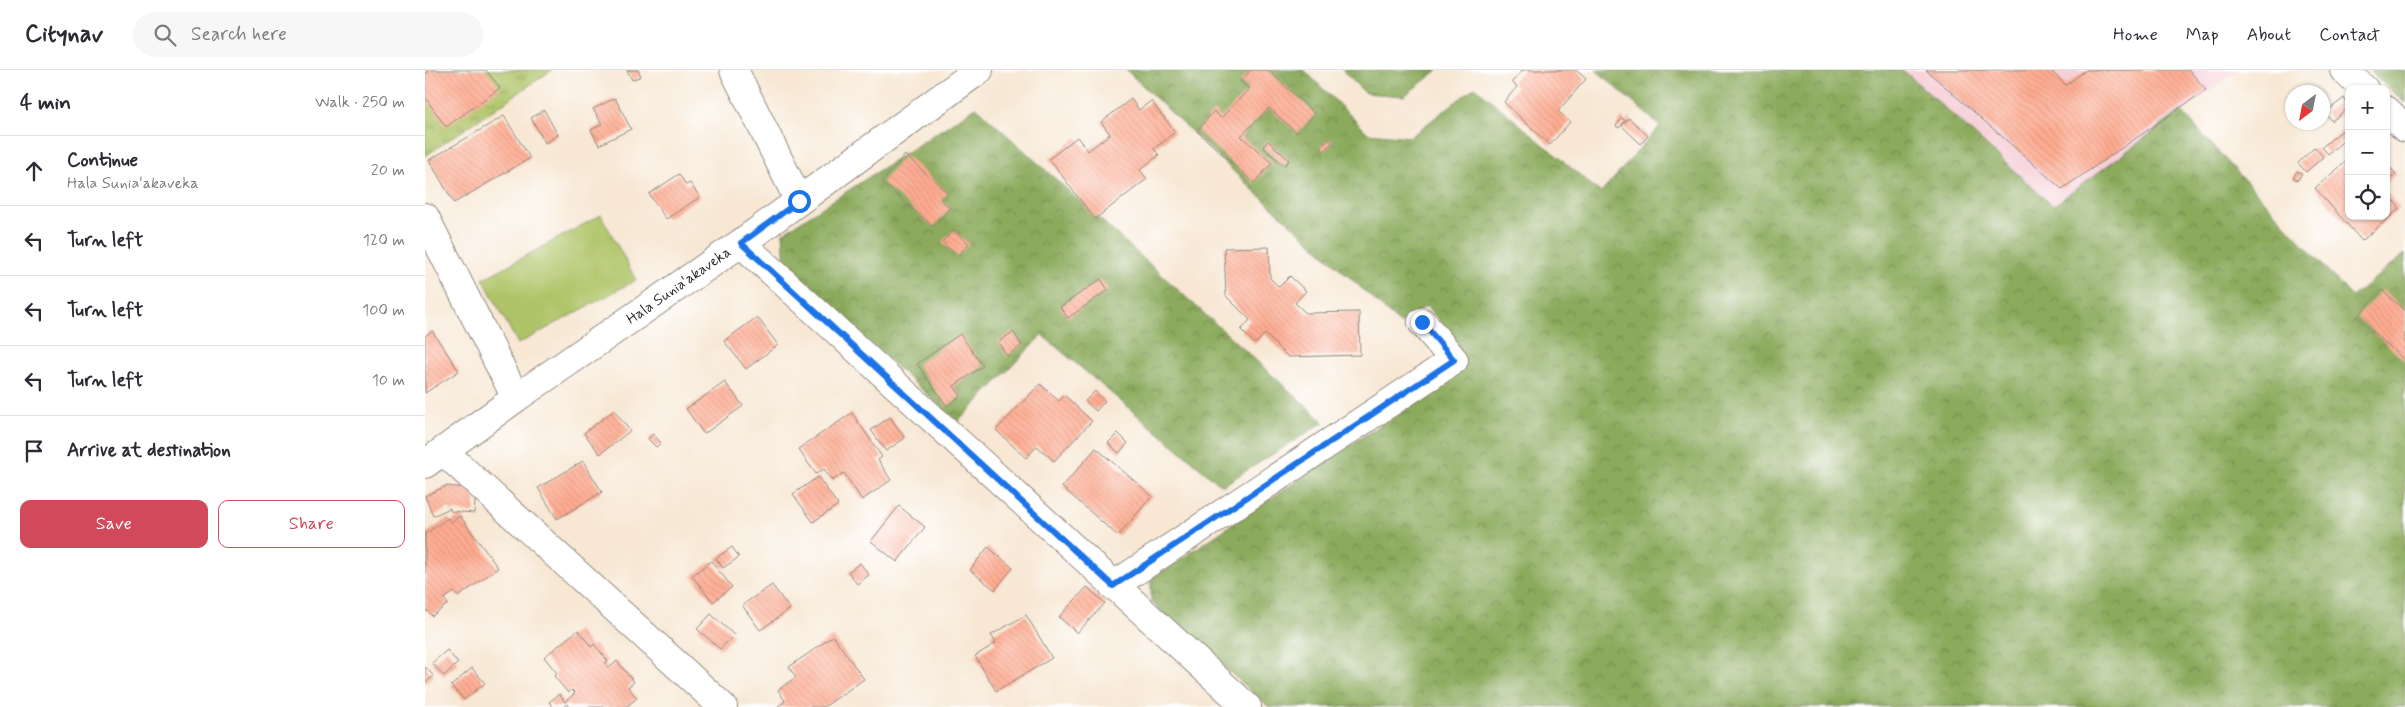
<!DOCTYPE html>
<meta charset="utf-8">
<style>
body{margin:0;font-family:Mynerve,sans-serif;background:#f7f7f7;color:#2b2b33}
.controls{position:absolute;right:15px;top:15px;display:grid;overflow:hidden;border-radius:10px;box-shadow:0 1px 4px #0004}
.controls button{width:45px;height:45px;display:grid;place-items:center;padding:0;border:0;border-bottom:1px solid #e1e1e2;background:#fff;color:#2b2b33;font:25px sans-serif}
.compass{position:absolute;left:1860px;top:15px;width:45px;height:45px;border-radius:50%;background:#fff;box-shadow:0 1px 4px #0004;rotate:212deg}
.stop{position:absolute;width:15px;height:15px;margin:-11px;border:4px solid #1a73e8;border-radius:50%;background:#fff}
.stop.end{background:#1a73e8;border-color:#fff;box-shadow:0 1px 5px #0008}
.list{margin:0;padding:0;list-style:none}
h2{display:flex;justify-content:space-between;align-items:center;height:65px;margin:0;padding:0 20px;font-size:21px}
h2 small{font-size:16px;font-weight:400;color:#7c7c81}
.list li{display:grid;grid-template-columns:32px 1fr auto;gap:15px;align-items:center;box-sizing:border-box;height:70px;padding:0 20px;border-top:1px solid #e1e1e2}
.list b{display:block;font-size:19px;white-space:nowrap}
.list p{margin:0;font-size:16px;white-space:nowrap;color:#7c7c81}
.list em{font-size:16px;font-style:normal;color:#7c7c81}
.actions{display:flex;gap:10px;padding:15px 20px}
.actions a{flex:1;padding:11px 0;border:1px solid #d1495b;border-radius:10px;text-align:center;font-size:18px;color:#d1495b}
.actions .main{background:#d1495b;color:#fff}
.icon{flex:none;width:28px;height:28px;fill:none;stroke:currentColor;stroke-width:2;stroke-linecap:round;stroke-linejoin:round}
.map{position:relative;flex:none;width:1980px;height:637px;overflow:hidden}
header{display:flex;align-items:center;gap:30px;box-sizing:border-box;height:70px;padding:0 25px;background:#fff;border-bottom:1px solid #e1e1e2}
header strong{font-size:24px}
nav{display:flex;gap:28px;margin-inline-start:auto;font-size:18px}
.search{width:350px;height:45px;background:#f7f7f7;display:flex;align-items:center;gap:12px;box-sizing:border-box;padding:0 18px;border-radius:28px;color:#7c7c81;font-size:19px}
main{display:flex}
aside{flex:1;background:#fff}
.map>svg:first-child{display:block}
.built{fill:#f6cfd7}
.grass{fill:url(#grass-tufts);stroke:#6d784a}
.forest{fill:url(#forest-crowns);stroke:#5b6a44}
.garden{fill:#afc468;stroke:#6d784a}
.building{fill:url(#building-back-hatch)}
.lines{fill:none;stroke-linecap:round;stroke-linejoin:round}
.minor-casing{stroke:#91897f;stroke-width:30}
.minor{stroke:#fff;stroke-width:28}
.route{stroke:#1a73e8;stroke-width:6}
.labels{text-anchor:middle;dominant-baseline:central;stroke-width:4;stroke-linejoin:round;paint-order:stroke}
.street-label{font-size:15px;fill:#2b2b2b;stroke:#fff}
</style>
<header>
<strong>Citynav</strong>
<div class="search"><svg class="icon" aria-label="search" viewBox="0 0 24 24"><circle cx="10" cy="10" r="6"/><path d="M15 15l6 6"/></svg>Search here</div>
<nav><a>Home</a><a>Map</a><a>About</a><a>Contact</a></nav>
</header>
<main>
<aside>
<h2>4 min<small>Walk · 250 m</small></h2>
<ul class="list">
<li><svg class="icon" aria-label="ahead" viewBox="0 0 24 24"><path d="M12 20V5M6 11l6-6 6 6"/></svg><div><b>Continue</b><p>Hala Sunia'akaveka</p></div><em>20 m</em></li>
<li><svg class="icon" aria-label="left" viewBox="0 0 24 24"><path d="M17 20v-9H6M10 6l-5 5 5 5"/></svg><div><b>Turn left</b></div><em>120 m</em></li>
<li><svg class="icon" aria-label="left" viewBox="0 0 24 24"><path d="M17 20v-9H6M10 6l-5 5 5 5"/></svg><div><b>Turn left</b></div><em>100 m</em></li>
<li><svg class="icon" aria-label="left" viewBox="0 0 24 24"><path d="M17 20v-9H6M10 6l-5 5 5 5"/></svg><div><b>Turn left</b></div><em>10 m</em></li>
<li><svg class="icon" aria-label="arrive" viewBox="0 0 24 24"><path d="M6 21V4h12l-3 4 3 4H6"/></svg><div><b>Arrive at destination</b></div></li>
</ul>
<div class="actions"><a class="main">Save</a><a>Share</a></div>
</aside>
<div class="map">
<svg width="1980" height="637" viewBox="0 0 1980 637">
<defs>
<pattern id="grass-tufts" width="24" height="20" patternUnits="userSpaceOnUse" patternTransform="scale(1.25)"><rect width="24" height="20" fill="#afc468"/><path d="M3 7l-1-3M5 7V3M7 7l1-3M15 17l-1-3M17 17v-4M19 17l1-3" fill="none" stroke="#8f9f56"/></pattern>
<pattern id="forest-crowns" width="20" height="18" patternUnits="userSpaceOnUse" patternTransform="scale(1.25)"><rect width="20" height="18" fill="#8baa5c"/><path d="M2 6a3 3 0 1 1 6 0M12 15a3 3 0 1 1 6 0" fill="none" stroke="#728b4c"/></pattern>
<pattern id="building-back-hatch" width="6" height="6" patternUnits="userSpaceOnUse" patternTransform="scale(1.25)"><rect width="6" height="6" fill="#ffac91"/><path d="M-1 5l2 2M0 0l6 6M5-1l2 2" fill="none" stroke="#db947d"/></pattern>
</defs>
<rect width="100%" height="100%" fill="#fff"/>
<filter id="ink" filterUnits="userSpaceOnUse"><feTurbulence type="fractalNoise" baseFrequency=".02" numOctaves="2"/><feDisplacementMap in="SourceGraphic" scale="10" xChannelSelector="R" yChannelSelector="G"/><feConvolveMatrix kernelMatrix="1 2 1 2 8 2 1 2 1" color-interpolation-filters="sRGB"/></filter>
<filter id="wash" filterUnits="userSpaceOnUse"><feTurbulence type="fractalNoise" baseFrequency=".0096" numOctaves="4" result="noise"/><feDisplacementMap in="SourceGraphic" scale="20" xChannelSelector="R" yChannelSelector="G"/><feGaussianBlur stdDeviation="1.12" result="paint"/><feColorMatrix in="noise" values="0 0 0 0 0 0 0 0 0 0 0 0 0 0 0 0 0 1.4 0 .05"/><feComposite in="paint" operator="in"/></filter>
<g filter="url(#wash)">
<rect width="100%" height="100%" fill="#f7e7d3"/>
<!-- built -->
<path class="built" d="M1478,0H1814L1628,136Z"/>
<!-- grass -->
<path class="grass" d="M0,0H127L0,86Z"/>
<!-- forest -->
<path class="forest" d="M701,0H879L943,63L985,67L1050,17L1176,123L1235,56L1171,0H1478L1628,136L1756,41L1927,227L1980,184V637H844L726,532V509L1025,308L1031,269L1001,236L976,254L838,129Z
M917,0H1013L979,26L940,23Z
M1944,0H1980V33Z
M551,37L899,352L797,416L617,265L533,352L360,197L358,163Z"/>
<!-- garden -->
<path class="garden" d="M176,145L211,210L93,274L58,209Z"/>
<g id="blocks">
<!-- building -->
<path class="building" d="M6,0H61L75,18L21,57L0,27V4Z
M202,0H213L216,6L207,10Z
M826,0H843L890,44L872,63L844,38L816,66L847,93L829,113L772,61L789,41L796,48L824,19L815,11Z
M1098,0H1151L1161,9L1133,41L1145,52L1125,75L1079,32L1092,17L1087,12Z
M1501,0H1625L1641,15L1661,0H1764L1781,20L1637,119Z
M190,28L206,59L174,75L166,60L177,54L168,39Z
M1919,28L1924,37L1907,51L1900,43Z
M706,29L714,40L726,31L750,62L729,79L734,85L715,100L722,109L670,149L624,89L652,67L663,81L685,64L676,52Z
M119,40L133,65L120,73L106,48Z
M79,46L105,88L29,133L4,90Z
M1197,48L1200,51L1194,58L1191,56Z
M1204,48L1223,66L1216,74L1197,56Z
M1919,59L1924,66L1903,84L1897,77Z
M905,69L908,72L899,81L895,77Z
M843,71L864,90L859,96L838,77Z
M1890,77L1898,87L1881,102L1873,93Z
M480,85L523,123L516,130L525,138L508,157L457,112Z
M1924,89V146H1961V122L1975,138L1937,171L1890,118Z
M1961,93L1971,104L1961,113Z
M1872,101L1877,103L1873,110L1868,108Z
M254,104L261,115L265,113L275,127L241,149L224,124Z
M529,160L544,174L532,186L517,172Z
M844,177L845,208L854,217L865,206L881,221L870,233L881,243L934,242L935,285L863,287L840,264L830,274L816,260L825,250L801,226L799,178Z
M676,209L683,220L643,248L635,237Z
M1957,220L1980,241V291L1932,247Z
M332,247L353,275L321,299L299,271Z
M7,261L34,301L0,323V266Z
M588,262L597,275L582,286L573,272Z
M535,264L558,296L529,316L536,326L522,336L492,294Z
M300,312L318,336L279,364L261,339Z
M615,314L634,331L639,325L667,351L629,391L612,376L601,388L571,360Z
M670,321L680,331L671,341L660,331Z
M189,340L205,361L175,384L159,363Z
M427,343L457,387L453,390L466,410L437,430L419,403L407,411L399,399L391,404L373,379Z
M465,347L480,368L461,381L446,360Z
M693,363L703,373L694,383L683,373Z
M228,364L236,373L231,377L223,369Z
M671,378L727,426L693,466L637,417Z
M158,391L177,422L132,449L113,418Z
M393,407L413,435L388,452L368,424Z
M21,416L51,419L49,443L25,441V438L8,446L0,426Z
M474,436L500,457L472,492L446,471Z
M35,446L73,498L33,527L29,522L19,529L23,534L7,546L2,540L0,542V464L23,448L26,452Z
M307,477L314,487L298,498L291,488Z
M563,477L588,498L570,520L545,500Z
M286,491L307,517L288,532L267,506Z
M435,493L444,505L432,514L423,502Z
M347,515L365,539L335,560L317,535Z
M662,517L680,533L652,563L634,547Z
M286,544L309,565L295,579L272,559Z
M601,545L627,588L571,621L550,586L571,573L566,565Z
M153,560L166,577L169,574L183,591L180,593L184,598L192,591L209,612L203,617L212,628L201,637H144L142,634L138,637H128L124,632L134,624L140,632L150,623L147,620L143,623L129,606L132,603L119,587Z
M408,566L439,609L399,637H352L360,631L353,620L371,607L364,597Z
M22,580L33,593L19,606L7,593Z
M0,597L9,606L0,613Z
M47,598L60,613L39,630L26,616Z"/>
</g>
</g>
<g filter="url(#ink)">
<use href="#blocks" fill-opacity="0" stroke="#91897f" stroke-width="1"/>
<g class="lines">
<defs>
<path id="minor" d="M309,0L374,131
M1919,0L1939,19
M1961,40L1980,58
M0,147L91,328
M316,173L822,637
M18,381L298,637
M0,394L91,328L316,173L554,0
M688,516L1029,290L997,252"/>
</defs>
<!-- minor casing -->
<use href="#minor" class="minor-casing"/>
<!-- minor -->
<use href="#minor" class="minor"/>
</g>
</g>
<g class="lines" filter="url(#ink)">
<!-- route -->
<path class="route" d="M374,131L316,173L688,516L1029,290L997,252"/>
</g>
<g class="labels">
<!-- street labels -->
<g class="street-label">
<text transform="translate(254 216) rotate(-35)">Hala Sunia'akaveka</text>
</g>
</g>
</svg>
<div class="controls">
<button>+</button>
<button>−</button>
<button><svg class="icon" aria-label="locate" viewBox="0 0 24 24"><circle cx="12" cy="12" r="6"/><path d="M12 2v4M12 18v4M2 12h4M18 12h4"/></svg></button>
</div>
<svg class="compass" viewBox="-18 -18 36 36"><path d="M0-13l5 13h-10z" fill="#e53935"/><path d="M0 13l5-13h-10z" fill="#7c7c81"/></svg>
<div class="stop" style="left:374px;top:131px"></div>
<div class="stop end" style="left:997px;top:252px"></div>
</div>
</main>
